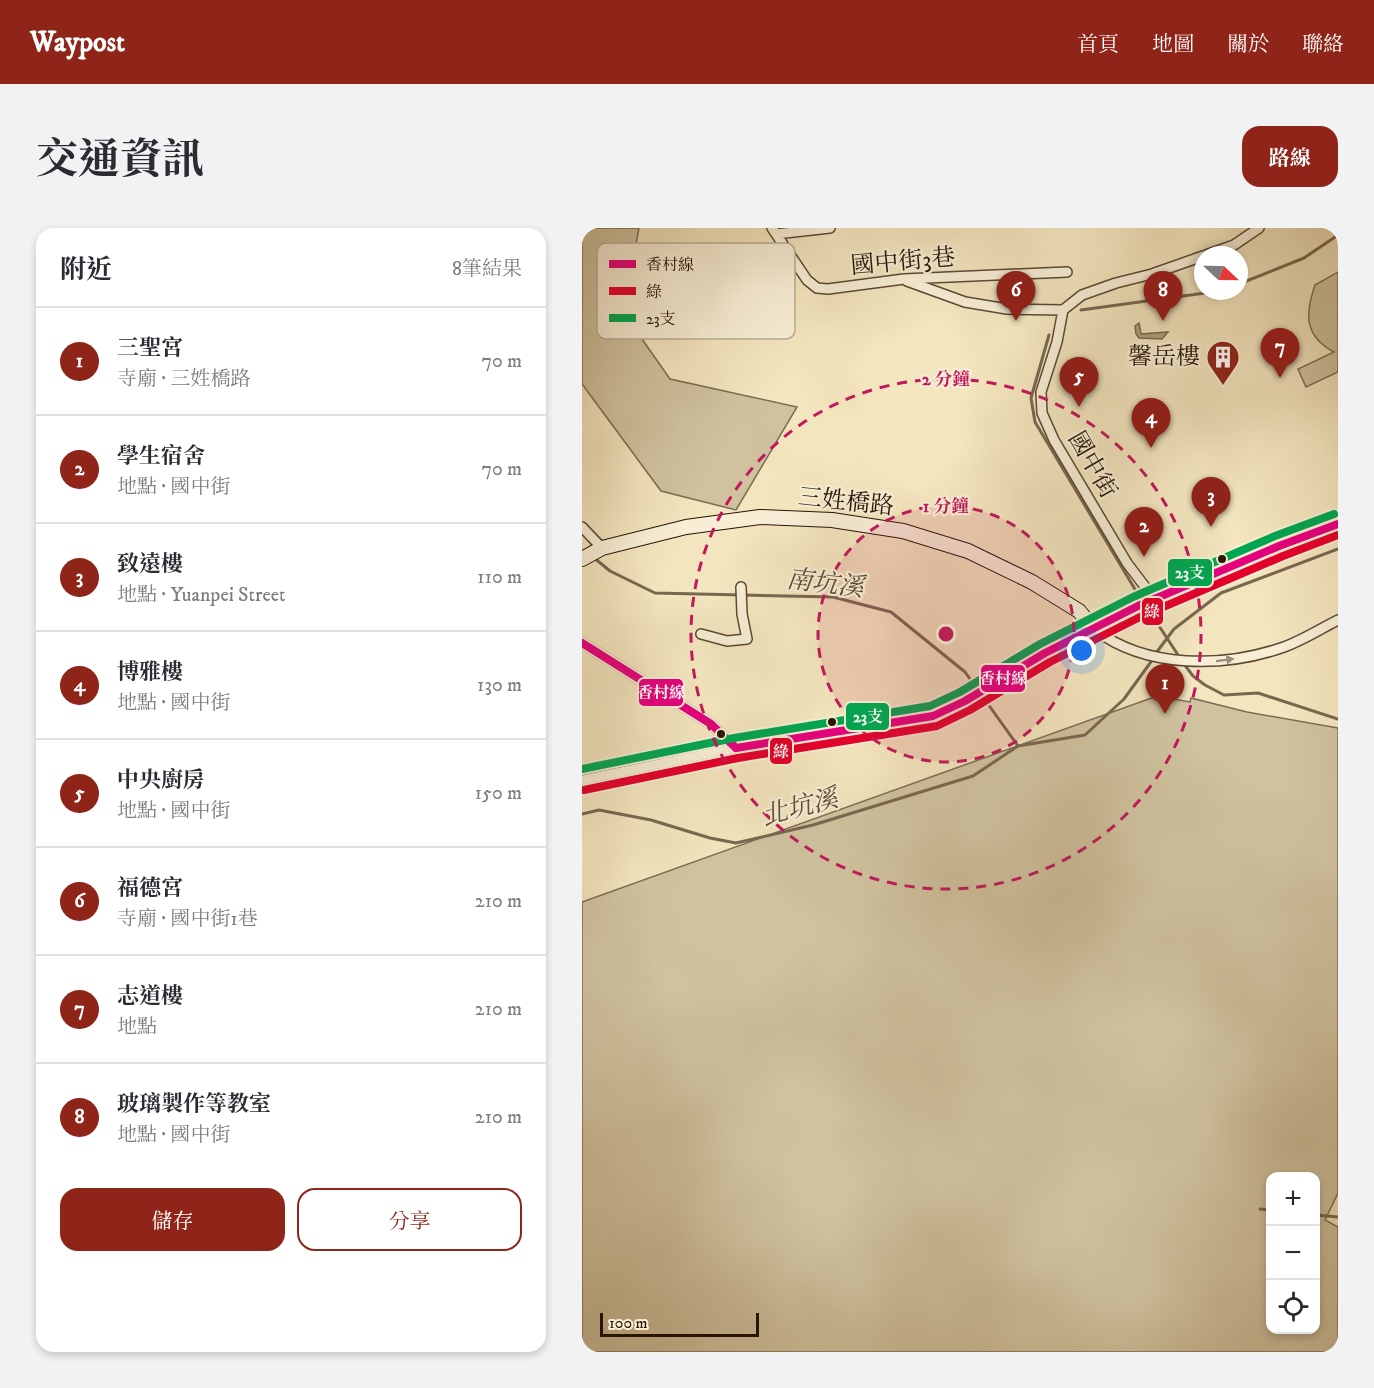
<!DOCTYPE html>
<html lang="zh-TW">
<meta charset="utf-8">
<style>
body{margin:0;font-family:"IM FELL DW Pica","Noto Serif TC",serif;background:#f2f2f3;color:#2b2b33}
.controls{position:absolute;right:18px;bottom:18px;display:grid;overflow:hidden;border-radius:12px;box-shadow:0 3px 9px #0003}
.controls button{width:54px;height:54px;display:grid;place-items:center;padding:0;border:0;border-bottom:2px solid #e1e1e2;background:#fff;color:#2b2b33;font:30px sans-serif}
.compass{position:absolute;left:612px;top:18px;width:54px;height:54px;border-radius:50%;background:#fff;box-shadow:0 3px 9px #0003;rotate:112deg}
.scale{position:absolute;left:18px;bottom:15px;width:159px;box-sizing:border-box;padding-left:6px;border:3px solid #281506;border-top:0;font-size:16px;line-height:21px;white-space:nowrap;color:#281506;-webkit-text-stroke:4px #f7eed5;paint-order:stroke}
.you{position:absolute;left:500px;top:423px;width:21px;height:21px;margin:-15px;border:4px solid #fff;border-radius:50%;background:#1a73e8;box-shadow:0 0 0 9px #1a73e833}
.badge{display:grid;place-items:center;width:39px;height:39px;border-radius:50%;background:#8f2418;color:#fff;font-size:20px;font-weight:700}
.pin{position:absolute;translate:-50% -50px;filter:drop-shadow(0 2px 3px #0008)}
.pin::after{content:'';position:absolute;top:32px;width:21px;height:18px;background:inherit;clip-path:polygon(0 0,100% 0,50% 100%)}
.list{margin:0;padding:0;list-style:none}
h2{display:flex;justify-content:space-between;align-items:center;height:78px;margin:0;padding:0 24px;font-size:26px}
h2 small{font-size:20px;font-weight:400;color:#7c7c81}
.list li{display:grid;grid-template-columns:39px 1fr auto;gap:18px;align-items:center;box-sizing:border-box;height:108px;padding:0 24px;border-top:2px solid #e1e1e2}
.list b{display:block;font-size:22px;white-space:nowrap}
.list p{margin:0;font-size:20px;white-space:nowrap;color:#7c7c81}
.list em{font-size:20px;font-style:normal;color:#7c7c81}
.actions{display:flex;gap:12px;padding:18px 24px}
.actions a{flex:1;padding:14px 0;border:2px solid #8f2418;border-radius:18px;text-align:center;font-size:21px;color:#8f2418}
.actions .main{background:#8f2418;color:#fff}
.icon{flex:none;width:33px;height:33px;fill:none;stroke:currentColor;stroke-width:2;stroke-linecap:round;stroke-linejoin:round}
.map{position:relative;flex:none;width:756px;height:1124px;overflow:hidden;border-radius:18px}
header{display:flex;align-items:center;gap:36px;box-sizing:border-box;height:84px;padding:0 30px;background:#8f2418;color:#fff}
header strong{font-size:28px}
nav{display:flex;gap:33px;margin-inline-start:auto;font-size:21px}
.intro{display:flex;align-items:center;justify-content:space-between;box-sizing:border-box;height:144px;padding:0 36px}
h1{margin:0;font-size:42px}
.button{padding:15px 27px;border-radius:18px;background:#8f2418;color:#fff;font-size:21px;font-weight:700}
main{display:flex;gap:36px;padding:0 36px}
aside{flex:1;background:#fff;border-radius:18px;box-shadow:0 3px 9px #0003}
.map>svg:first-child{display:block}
.green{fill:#d0c29f;stroke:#7c6c52;stroke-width:1.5;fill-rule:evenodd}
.water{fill:#ae9e7f;stroke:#78674f;stroke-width:1.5}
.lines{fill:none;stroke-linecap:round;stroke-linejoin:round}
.stream{stroke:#78674f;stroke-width:3}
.street-casing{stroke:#5b4934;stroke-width:12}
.secondary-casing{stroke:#281506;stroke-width:16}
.street{stroke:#f7eed5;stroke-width:9}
.secondary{stroke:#f7eed5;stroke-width:14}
.bus-1-casing{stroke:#f7eed5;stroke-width:12}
.bus-2-casing{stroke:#f7eed5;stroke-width:12}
.bus-3-casing{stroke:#f7eed5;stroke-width:12}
.bus-1{stroke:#e5007d;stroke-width:8}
.bus-2{stroke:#e4002b;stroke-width:8}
.bus-3{stroke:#00a651;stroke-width:8}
.oneway{fill:#9a8c78}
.ring{fill:none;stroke:#c2185b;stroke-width:3;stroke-dasharray:10 8}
.bus-dot{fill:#281506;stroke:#f7eed5;stroke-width:2}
.labels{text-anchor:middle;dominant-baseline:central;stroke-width:4.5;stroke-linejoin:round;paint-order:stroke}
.street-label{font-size:24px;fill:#281506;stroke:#f7eed5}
.poi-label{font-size:24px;fill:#281506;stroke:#f7eed5;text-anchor:end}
.water-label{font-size:26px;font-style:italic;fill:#5e4c36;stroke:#f7eed5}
.key{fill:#f7eed5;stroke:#b9ad97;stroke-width:1.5}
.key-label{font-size:16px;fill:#281506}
.centre{fill:#c2185b;stroke:#f7eed5;stroke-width:3}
.ring-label{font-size:18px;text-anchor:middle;font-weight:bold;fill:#c2185b;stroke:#f7eed5;stroke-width:4.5;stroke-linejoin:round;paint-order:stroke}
.line-badge{stroke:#f7eed5;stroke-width:2}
.badge-label{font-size:16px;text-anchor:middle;font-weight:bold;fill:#fff}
</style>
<header>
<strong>Waypost</strong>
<nav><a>首頁</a><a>地圖</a><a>關於</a><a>聯絡</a></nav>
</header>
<div class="intro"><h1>交通資訊</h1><a class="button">路線</a></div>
<main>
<aside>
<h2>附近<small>8筆結果</small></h2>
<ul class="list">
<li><span class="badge">1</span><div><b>三聖宮</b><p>寺廟 · 三姓橋路</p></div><em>70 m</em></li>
<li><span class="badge">2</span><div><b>學生宿舍</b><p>地點 · 國中街</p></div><em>70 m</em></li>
<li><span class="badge">3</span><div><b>致遠樓</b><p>地點 · Yuanpei Street</p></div><em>110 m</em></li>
<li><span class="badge">4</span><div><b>博雅樓</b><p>地點 · 國中街</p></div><em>130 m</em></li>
<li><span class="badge">5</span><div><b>中央廚房</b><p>地點 · 國中街</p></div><em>150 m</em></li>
<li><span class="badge">6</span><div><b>福德宮</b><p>寺廟 · 國中街1巷</p></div><em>210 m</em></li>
<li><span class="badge">7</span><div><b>志道樓</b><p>地點</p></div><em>210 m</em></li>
<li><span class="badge">8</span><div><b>玻璃製作等教室</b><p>地點 · 國中街</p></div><em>210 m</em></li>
</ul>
<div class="actions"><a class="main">儲存</a><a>分享</a></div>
</aside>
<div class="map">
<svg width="756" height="1124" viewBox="0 0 756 1124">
<rect width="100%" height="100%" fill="#f3e5be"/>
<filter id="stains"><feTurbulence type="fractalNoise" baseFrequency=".00333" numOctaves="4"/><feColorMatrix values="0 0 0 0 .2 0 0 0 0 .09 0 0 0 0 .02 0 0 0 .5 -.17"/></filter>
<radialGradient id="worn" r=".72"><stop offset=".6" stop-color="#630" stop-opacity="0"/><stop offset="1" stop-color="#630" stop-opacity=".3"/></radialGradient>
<!-- green -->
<path class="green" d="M0,0H57L41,84L88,151L215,179L154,282L79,263L0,156Z
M756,44V144L724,159L716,141L752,124C722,108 723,86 733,57Z
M575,468L608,474L609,470L665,484L756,500V965L743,992L756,999V1124H0V674ZM688,948H734V1102H688Z"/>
<!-- water -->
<path class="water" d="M557,95L559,106L586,104L580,111L557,110L554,106L553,98Z"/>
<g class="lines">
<!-- stream -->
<path class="stream" d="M657,56L722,30L756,7
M499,82L638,63
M467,107L449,170L453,194L560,373
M11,329L28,343L73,365L251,369L309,384L383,444L436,518
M564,378L598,430
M574,425L592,401L639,365L756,321
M602,436L611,448L623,457L642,467L676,465L756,491
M0,586L17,582L69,592L128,610L154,615L231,597L391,548L436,518L503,507L542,471L571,431
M678,981L688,982
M734,987L756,989"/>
<defs>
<path id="street" d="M190,0L225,52L235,60L246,61L322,51L485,44
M194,6L248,0
M624,27L652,17L677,0
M325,53L383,74L425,81L481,82
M0,299L20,320
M573,372L545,335L472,212L460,185L459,164L475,114L481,82L500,67L534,55L570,46L621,28
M119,406L145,413L165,411L160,386L159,359
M0,415L129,496L154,520
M0,552L154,520L236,508L351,488L383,473L463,425L512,401C564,441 642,440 702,419C721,412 738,401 756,392"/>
<path id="secondary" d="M0,331L20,320L104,299L178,289L250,292L321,303L386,323L450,354L497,383L512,401L556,378L697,318L756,296"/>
</defs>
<!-- street casing -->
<use href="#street" class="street-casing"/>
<!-- secondary casing -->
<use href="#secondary" class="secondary-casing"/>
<!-- street -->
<use href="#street" class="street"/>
<!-- secondary -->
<use href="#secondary" class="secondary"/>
<defs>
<path id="bus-1" d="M0,415L129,496L154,520
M154,520L351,488L383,473L463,425L556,378L697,318L756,296"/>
<path id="bus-2" d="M2,562L156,530L355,498L388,482L468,434L560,388L701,328L756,307"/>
<path id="bus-3" d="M0,541L152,510L348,478L378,464L458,416L551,369L693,308L752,286"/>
</defs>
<!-- bus-1 casing -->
<use href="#bus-1" class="bus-1-casing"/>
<!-- bus-2 casing -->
<use href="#bus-2" class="bus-2-casing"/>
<!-- bus-3 casing -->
<use href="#bus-3" class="bus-3-casing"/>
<!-- bus-1 -->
<use href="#bus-1" class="bus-1"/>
<!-- bus-2 -->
<use href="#bus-2" class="bus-2"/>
<!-- bus-3 -->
<use href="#bus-3" class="bus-3"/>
</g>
<!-- one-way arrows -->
<defs><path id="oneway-solid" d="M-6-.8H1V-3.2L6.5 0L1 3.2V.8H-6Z" transform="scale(1.5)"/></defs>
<use class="oneway" href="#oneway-solid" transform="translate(643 432) rotate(-7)"/>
<!-- distance rings -->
<circle cx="364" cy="406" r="128" fill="#c2185b" fill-opacity=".12"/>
<g class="ring">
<circle cx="364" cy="406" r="128"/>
<circle cx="364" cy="406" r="255"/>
</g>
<!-- icons -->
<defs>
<symbol id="building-pin" viewBox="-11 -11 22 30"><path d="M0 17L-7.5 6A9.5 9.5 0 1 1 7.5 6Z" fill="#8f2418" stroke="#f7eed5"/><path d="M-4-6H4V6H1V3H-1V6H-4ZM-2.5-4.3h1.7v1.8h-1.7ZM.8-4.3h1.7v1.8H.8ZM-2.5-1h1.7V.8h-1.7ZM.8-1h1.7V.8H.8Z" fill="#fff"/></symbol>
</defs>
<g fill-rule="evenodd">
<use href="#building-pin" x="622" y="110" width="38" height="52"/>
</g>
<!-- markers -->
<g class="bus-dot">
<circle cx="640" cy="331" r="5"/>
<circle cx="250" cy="494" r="5"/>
<circle cx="139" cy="506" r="5"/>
</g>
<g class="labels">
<!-- street labels -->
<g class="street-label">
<text transform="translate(321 34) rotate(-5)">國中街3巷</text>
<text transform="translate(510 237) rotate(60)">國中街</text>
<text transform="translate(264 274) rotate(6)">三姓橋路</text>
</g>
<!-- poi labels -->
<g class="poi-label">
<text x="618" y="129">馨岳樓</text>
</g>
<!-- water labels -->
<g class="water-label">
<text transform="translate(243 356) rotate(7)">南坑溪</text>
<text transform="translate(218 580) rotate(-15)">北坑溪</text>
</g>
</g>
<!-- legend -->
<rect x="15" y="15" width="198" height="96" rx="9" class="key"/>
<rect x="27" y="32" width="27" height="8" fill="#e5007d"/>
<rect x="27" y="59" width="27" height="8" fill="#e4002b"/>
<rect x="27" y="86" width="27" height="8" fill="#00a651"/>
<g class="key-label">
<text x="64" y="42">香村線</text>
<text x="64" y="69">綠</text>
<text x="64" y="96">23支</text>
</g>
<circle cx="364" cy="406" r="9" class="centre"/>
<g class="ring-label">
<text x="364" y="157">2 分鐘</text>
<text x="364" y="284">1 分鐘</text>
</g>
<g class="line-badge">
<rect x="585" y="330" width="46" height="29" rx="6" fill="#00a651"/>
<rect x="559" y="369" width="23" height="29" rx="6" fill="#e4002b"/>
<rect x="398" y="436" width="46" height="29" rx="6" fill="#e5007d"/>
<rect x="56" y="450" width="46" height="29" rx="6" fill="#e5007d"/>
<rect x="263" y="474" width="45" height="29" rx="6" fill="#00a651"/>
<rect x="187" y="509" width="24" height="28" rx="6" fill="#e4002b"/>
</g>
<g class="badge-label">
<text x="608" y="350">23支</text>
<text x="570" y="389">綠</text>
<text x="421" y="456">香村線</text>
<text x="79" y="470">香村線</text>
<text x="286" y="494">23支</text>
<text x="199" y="529">綠</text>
</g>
<rect width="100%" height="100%" filter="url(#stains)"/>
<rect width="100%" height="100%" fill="url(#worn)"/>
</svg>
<div class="controls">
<button>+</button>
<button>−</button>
<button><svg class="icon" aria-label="locate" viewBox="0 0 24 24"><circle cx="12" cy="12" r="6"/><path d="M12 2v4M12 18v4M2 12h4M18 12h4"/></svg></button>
</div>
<svg class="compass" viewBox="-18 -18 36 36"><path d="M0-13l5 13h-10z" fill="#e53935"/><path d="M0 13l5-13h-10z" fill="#7c7c81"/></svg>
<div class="scale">100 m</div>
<div class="you"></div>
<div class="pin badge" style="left:583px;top:486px">1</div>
<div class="pin badge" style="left:562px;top:329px">2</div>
<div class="pin badge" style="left:629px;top:299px">3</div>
<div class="pin badge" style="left:569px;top:220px">4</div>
<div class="pin badge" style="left:497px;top:179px">5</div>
<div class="pin badge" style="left:434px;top:93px">6</div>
<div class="pin badge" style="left:698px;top:150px">7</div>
<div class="pin badge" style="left:581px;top:93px">8</div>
</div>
</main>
